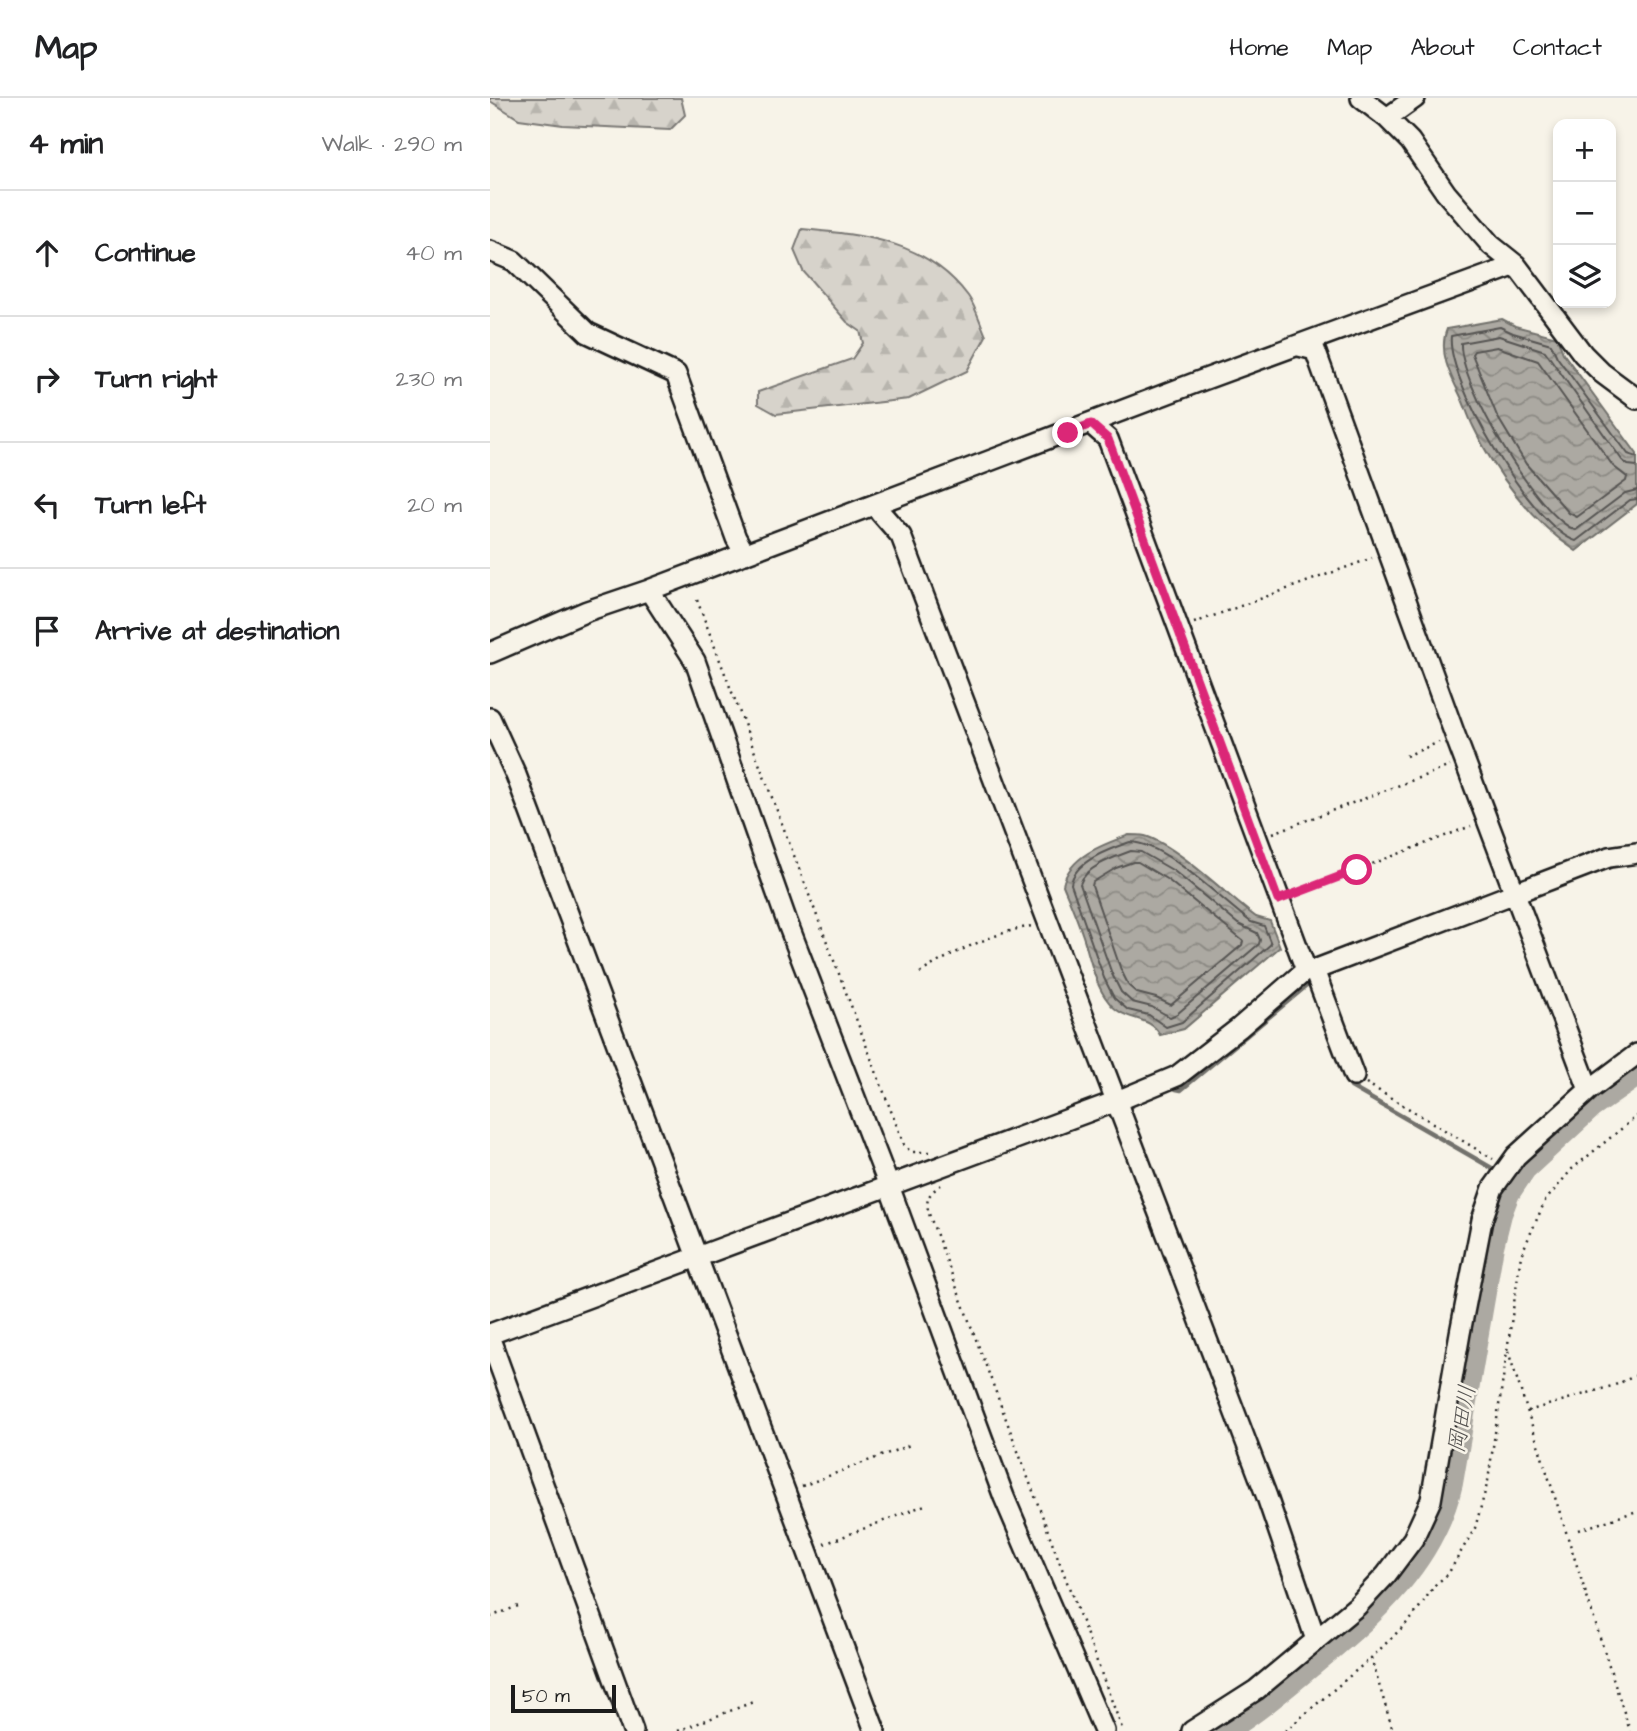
<!DOCTYPE html>
<meta charset="utf-8">
<style>
body{margin:0;font-family:"Architects Daughter","Klee One",sans-serif;background:#f2f2f2;color:#202124}
.controls{position:absolute;right:21px;top:21px;display:grid;overflow:hidden;border-radius:14px;box-shadow:0 4px 10px #0003}
.controls button{width:63px;height:63px;display:grid;place-items:center;padding:0;border:0;border-bottom:2px solid #e0e0e0;background:#fff;color:#202124;font:35px sans-serif}
.scale{position:absolute;left:21px;bottom:18px;width:105px;box-sizing:border-box;padding-left:7px;border:4px solid #1c1c1c;border-top:0;font-size:19px;line-height:24px;white-space:nowrap;color:#1c1c1c;-webkit-text-stroke:5px #f7f3e8;paint-order:stroke}
.stop{position:absolute;width:21px;height:21px;margin:-16px;border:5px solid #db2777;border-radius:50%;background:#fff}
.stop.end{background:#db2777;border-color:#fff;box-shadow:0 2px 7px #0008}
.list{margin:0;padding:0;list-style:none}
h2{display:flex;justify-content:space-between;align-items:center;height:91px;margin:0;padding:0 28px;font-size:30px}
h2 small{font-size:23px;font-weight:400;color:#757577}
.list li{display:grid;grid-template-columns:46px 1fr auto;gap:21px;align-items:center;box-sizing:border-box;height:126px;padding:0 28px;border-top:2px solid #e0e0e0}
.list b{display:block;font-size:26px;white-space:nowrap}
.list em{font-size:23px;font-style:normal;color:#757577}
.icon{flex:none;width:38px;height:38px;fill:none;stroke:currentColor;stroke-width:2;stroke-linecap:round;stroke-linejoin:round}
.map{position:relative;flex:none;width:1147px;height:1633px;overflow:hidden}
header{display:flex;align-items:center;gap:42px;box-sizing:border-box;height:98px;padding:0 35px;background:#fff;border-bottom:2px solid #e0e0e0}
header strong{font-size:33px}
nav{display:flex;gap:38px;margin-inline-start:auto;font-size:24px}
main{display:flex}
aside{flex:1;background:#fff}
.map>svg:first-child{display:block}
.forest{fill:url(#forest-firs);stroke:#7a7874;stroke-width:2}
.water{fill:url(#water-waves);stroke:#72716c;stroke-width:2}
.lines{fill:none;stroke-linecap:round;stroke-linejoin:round}
.shore{stroke:#565452;stroke-width:2}
.stream{stroke:#72716c;stroke-width:4.5}
.river{stroke:#aca9a2;stroke-width:24}
.minor-casing{stroke:#1c1c1c;stroke-width:24}
.path{stroke:#1c1c1c;stroke-width:2.5;stroke-dasharray:2 5;stroke-linecap:butt}
.minor{stroke:#f7f3e8;stroke-width:19}
.route{stroke:#db2777;stroke-width:9}
.labels{text-anchor:middle;dominant-baseline:central;stroke-width:5;stroke-linejoin:round;paint-order:stroke}
.water-label{font-size:23px;font-style:italic;fill:#565452;stroke:#f7f3e8}
</style>
<header>
<strong>Map</strong>
<nav><a>Home</a><a>Map</a><a>About</a><a>Contact</a></nav>
</header>
<main>
<aside>
<h2>4 min<small>Walk · 290 m</small></h2>
<ul class="list">
<li><svg class="icon" aria-label="ahead" viewBox="0 0 24 24"><path d="M12 20V5M6 11l6-6 6 6"/></svg><div><b>Continue</b></div><em>40 m</em></li>
<li><svg class="icon" aria-label="right" viewBox="0 0 24 24"><path d="M7 20v-9h11M14 6l5 5-5 5"/></svg><div><b>Turn right</b></div><em>230 m</em></li>
<li><svg class="icon" aria-label="left" viewBox="0 0 24 24"><path d="M17 20v-9H6M10 6l-5 5 5 5"/></svg><div><b>Turn left</b></div><em>20 m</em></li>
<li><svg class="icon" aria-label="arrive" viewBox="0 0 24 24"><path d="M6 21V4h12l-3 4 3 4H6"/></svg><div><b>Arrive at destination</b></div></li>
</ul>
</aside>
<div class="map">
<svg width="1147" height="1633" viewBox="0 0 1147 1633">
<defs>
<pattern id="forest-firs" width="22" height="20" patternUnits="userSpaceOnUse" patternTransform="scale(1.75)"><rect width="22" height="20" fill="#d7d3cb"/><path d="M5 1l3.5 6h-7zM16 11l3.5 6h-7z" fill="#b8b5ae"/></pattern>
<pattern id="water-waves" width="16" height="10" patternUnits="userSpaceOnUse" patternTransform="scale(1.75)"><rect width="16" height="10" fill="#aca9a2"/><path d="M0 5q4-4 8 0t8 0" fill="none" stroke="#8b8983"/></pattern>
</defs>
<rect width="100%" height="100%" fill="#f7f3e8"/>
<filter id="ink" filterUnits="userSpaceOnUse"><feTurbulence type="fractalNoise" baseFrequency=".0143" numOctaves="2"/><feDisplacementMap in="SourceGraphic" scale="14" xChannelSelector="R" yChannelSelector="G"/><feConvolveMatrix kernelMatrix="1 2 1 2 8 2 1 2 1" color-interpolation-filters="sRGB"/></filter>
<g filter="url(#ink)">
<!-- forest -->
<path class="forest" d="M0,0H191L195,17L180,32L73,27L29,21L0,3Z
M312,131C376,137 437,143 478,198C486,209 490,225 496,238L477,273L419,301L286,316L268,306V294L362,261L373,245L370,233L357,224L313,173L304,152Z"/>
<!-- water -->
<path class="water" d="M1012,221L1025,228L1067,239L1073,255L1147,356V406L1086,453C1042,424 1005,375 983,328C978,318 975,307 970,297C960,277 948,253 957,231Z
M639,737C644,737 650,737 655,738C688,748 736,797 766,819L780,823L790,849L694,931L670,937C660,916 633,925 618,903C604,885 600,859 593,838C587,820 580,804 573,787C579,758 614,746 639,737Z"/>
<g class="lines">
<!-- shore -->
<path class="shore" d="M1007,249L1048,263L1123,368L1137,379L1136,383L1087,419L1079,415L1036,366L1007,318L982,256L984,253Z
M1147,359L1138,356L1067,259L1061,246L1023,235L1010,229L961,238C956,283 1043,430 1086,443L1140,402L1147,401
M1147,368L1138,367L1132,362L1055,253L1009,238L971,245C969,285 1048,420 1086,432L1135,395L1147,392
M640,744C676,745 731,802 761,824L774,828L781,846L692,924L676,929L659,917L638,912L624,900L614,880L581,786C584,763 620,751 640,744Z
M641,753L651,754L684,773L748,826L767,835L770,842L769,846L687,916L680,919L662,909L642,904L631,894L622,876L590,786C595,769 625,759 641,753Z
M643,764H648L678,782L753,843L752,847L681,907L666,900L647,895L639,888L631,872L602,788L603,784L626,770Z"/>
<!-- stream -->
<path class="stream" d="M858,982L861,989L1007,1073
M686,991L691,992L820,885L822,889"/>
<!-- river -->
<path class="river" d="M735,1633C767,1613 795,1589 824,1565C884,1515 943,1464 961,1385L1002,1148L1010,1116L1018,1095L1034,1071L1101,1009L1147,977"/>
<defs>
<path id="minor" d="M871,0L897,20L920,43L956,95L1001,147L1026,167L1093,256L1112,275L1147,301
M897,20L925,0
M0,153L24,163L98,235L186,276L246,440L255,456
M809,248L825,252L965,637L1099,992
M601,326L618,341L816,872
M387,406L390,414L411,438L777,1399L826,1542
M159,492L205,563L296,821L399,1088L514,1399L614,1633
M0,555L97,513L159,492L710,283L1026,167
M0,620L26,677L385,1633
M824,872L864,978
M0,1236L627,1003L687,978L749,930L816,872H824L1119,759L1147,755
M0,1241L143,1633
M702,1633L766,1592L867,1508L896,1477L923,1441L941,1402L970,1235L992,1122L1003,1090L1026,1058L1099,992L1147,956"/>
</defs>
<!-- minor casing -->
<use href="#minor" class="minor-casing"/>
<!-- path -->
<path class="path" d="M207,502L414,1047L421,1054H439
M704,525L882,460
M916,658L949,644
M783,735L960,668
M804,796L981,728
M430,875C461,855 506,834 542,828
M876,985L1003,1061
M451,1087C438,1096 435,1101 439,1116L633,1633
M1018,1253L1140,1633
M1038,1313L1125,1287L1147,1277
M312,1388L420,1347
M1089,1432L1147,1413
M334,1446L435,1407
M0,1519L31,1507
M881,1560L903,1633
M188,1633L263,1604
M795,1633L881,1560L922,1520L945,1487L958,1476L985,1430L998,1383L1031,1157L1055,1103L1082,1071L1147,1018"/>
<!-- minor -->
<use href="#minor" class="minor"/>
</g>
</g>
<g class="lines" filter="url(#ink)">
<!-- route -->
<path class="route" d="M578,335L601,326L618,341L788,802L867,772"/>
</g>
<g class="labels">
<!-- water labels -->
<g class="water-label">
<text transform="translate(972 1321) rotate(-80)">岡田川</text>
</g>
</g>
</svg>
<div class="controls">
<button>+</button>
<button>−</button>
<button><svg class="icon" aria-label="layers" viewBox="0 0 24 24"><path d="M12 4l9 5-9 5-9-5zM3 14l9 5 9-5"/></svg></button>
</div>
<div class="scale">50 m</div>
<div class="stop" style="left:867px;top:772px"></div>
<div class="stop end" style="left:578px;top:335px"></div>
</div>
</main>
